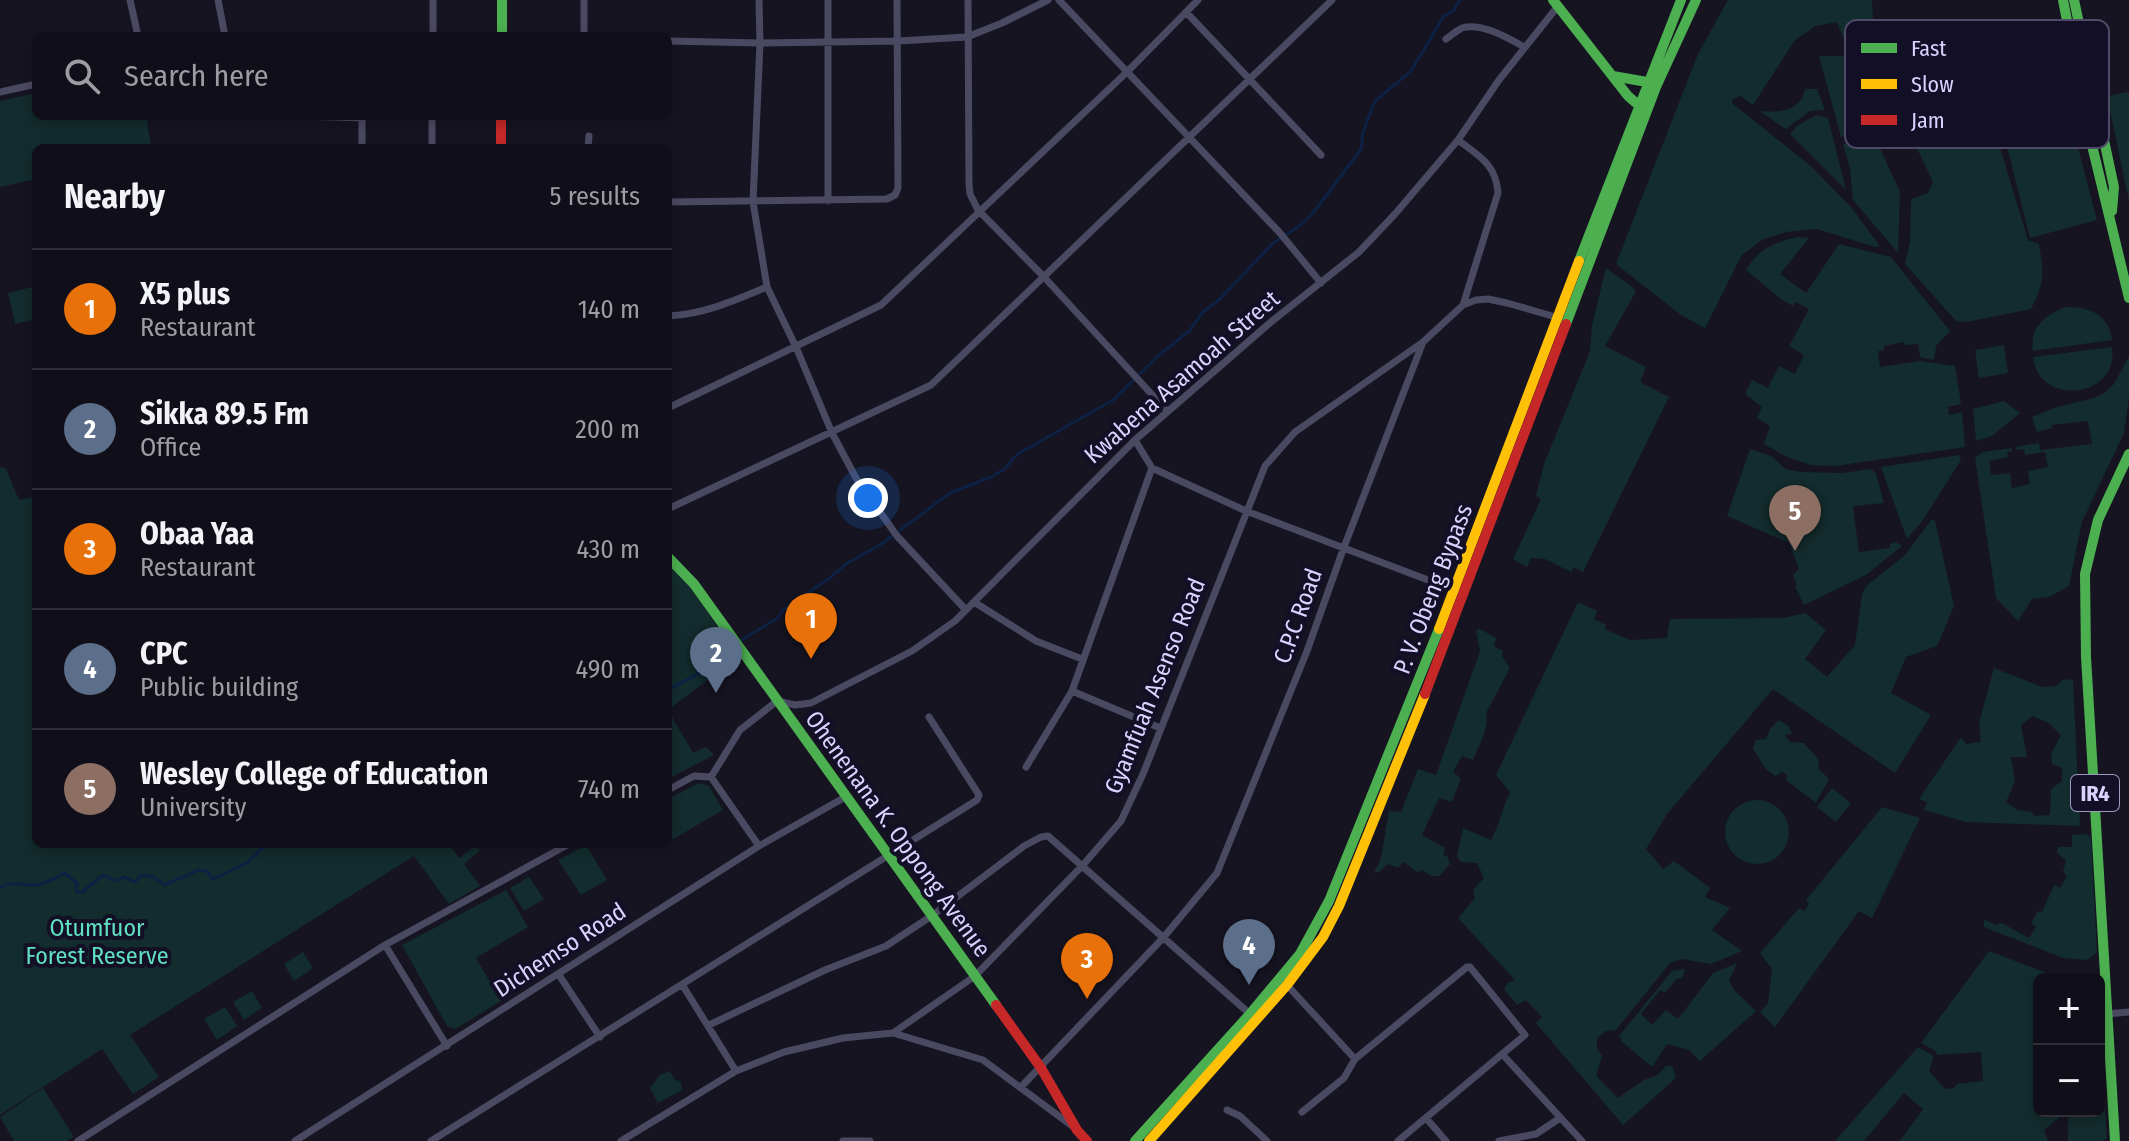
<!DOCTYPE html>
<meta charset="utf-8">
<style>
body{margin:0;font-family:"Fira Sans Condensed",sans-serif;background:#1e1d26;color:#f1f3f6}
.controls{position:absolute;right:24px;bottom:24px;display:grid;overflow:hidden;border-radius:12px;box-shadow:0 4px 12px #0003}
.controls button{width:72px;height:72px;display:grid;place-items:center;padding:0;border:0;border-bottom:2px solid #302f38;background:#100f19;color:#f1f3f6;font:40px sans-serif}
.you{position:absolute;left:868px;top:498px;width:28px;height:28px;margin:-20px;border:6px solid #fff;border-radius:50%;background:#1a73e8;box-shadow:0 0 0 12px #1a73e833}
.badge{display:grid;place-items:center;width:52px;height:52px;border-radius:50%;background:#9591b1;color:#fff;font-size:26px;font-weight:700}
.pin{position:absolute;translate:-50% -66px;filter:drop-shadow(0 2px 4px #0008)}
.pin::after{content:'';position:absolute;top:42px;width:28px;height:24px;background:inherit;clip-path:polygon(0 0,100% 0,50% 100%)}
.list{margin:0;padding:0;list-style:none}
h2{display:flex;justify-content:space-between;align-items:center;height:104px;margin:0;padding:0 32px;font-size:34px}
h2 small{font-size:26px;font-weight:400;color:#9c9ca2}
.list li{display:grid;grid-template-columns:52px 1fr auto;gap:24px;align-items:center;box-sizing:border-box;height:120px;padding:0 32px;border-top:2px solid #302f38}
.list b{display:block;font-size:30px;white-space:nowrap}
.list p{margin:0;font-size:26px;white-space:nowrap;color:#9c9ca2}
.list em{font-size:26px;font-style:normal;color:#9c9ca2}
.icon{flex:none;width:44px;height:44px;fill:none;stroke:currentColor;stroke-width:2;stroke-linecap:round;stroke-linejoin:round}
.map{position:relative;flex:none;width:2129px;height:1141px;overflow:hidden}
.search{position:absolute;background:#100f19;box-shadow:0 4px 12px #0003;left:32px;top:32px;width:640px;height:88px;display:flex;align-items:center;gap:20px;box-sizing:border-box;padding:0 28px;border-radius:12px;color:#9c9ca2;font-size:30px}
.panel{position:absolute;background:#100f19;box-shadow:0 4px 12px #0003;left:32px;top:144px;width:640px;height:704px;border-radius:12px}
.map>svg:first-child{display:block}
.green{fill:#132c2d;fill-rule:evenodd}
.lines{fill:none;stroke-linecap:round;stroke-linejoin:round}
.stream{stroke:#0d2144;stroke-width:3}
.street{stroke:#4a4962;stroke-width:7}
.fast{stroke:#4caf50;stroke-width:10}
.slow{stroke:#ffc107;stroke-width:10}
.jam{stroke:#c62828;stroke-width:10}
.labels{text-anchor:middle;dominant-baseline:central;stroke-width:8;stroke-linejoin:round;paint-order:stroke}
.shield{fill:#130f26;stroke:#9e99be;stroke-width:2}
.shield-label{font-size:22px;font-weight:bold;fill:#d9d4ff}
.street-label{font-size:24px;fill:#d9d4ff;stroke:#130f26}
.park-label{font-size:24px;fill:#5fe0c0;stroke:#130f26}
.key{fill:#130f26;stroke:#4e4a67;stroke-width:2}
.key-label{font-size:22px;fill:#d9d4ff}
</style>
<div class="map">
<svg width="2129" height="1141" viewBox="0 0 2129 1141">
<rect width="100%" height="100%" fill="#161421"/>
<!-- green -->
<path class="green" d="M1728,0H1872L1874,36L1857,45L1852,40L1846,45L1837,22L1816,26L1795,40L1753,105L1740,96L1733,99L1732,103L1812,167L1851,207L1880,246L1875,247L1817,229L1786,232L1762,240L1741,256L1705,328L1681,315L1616,264L1698,54Z
M1866,50L1883,61L1872,128L1841,137L1819,56H1845Z
M1806,89H1817L1825,110L1810,111L1786,129L1759,111C1773,112 1790,113 1800,101C1803,98 1803,93 1806,89Z
M1954,91L1994,116L2001,128L1997,138L2028,240L2039,244C2044,275 2045,281 2031,309L1966,322L1956,321L1905,264L1910,242L1911,199L1928,193L1933,182L1911,136L1919,131L1910,129L1915,94L1932,102Z
M2129,92V201L2107,96Z
M36,93V116H146L151,145L139,148H36V179L0,187V101Z
M2069,113L2097,220L2030,238L2003,131Z
M1816,115L1828,118L1846,190L1790,134L1797,126Z
M1875,137L1900,192L1898,253L1853,200L1850,169L1843,144Z
M1798,237L1809,238L1780,274L1806,293L1839,244L1891,257L1950,331L1936,346L1934,360L1920,357L1918,344L1905,345L1903,342L1884,346V350L1878,351L1880,367L1920,361L1955,366L1961,404L1948,407L1949,415L1962,412L1965,447L1835,466L1811,465L1787,457L1764,444L1770,426L1757,418L1762,407L1745,394L1752,380L1768,388L1779,366L1795,374L1804,355L1789,346L1809,309L1796,302L1793,306L1782,300L1746,270C1758,249 1775,242 1798,237Z
M1606,268L1635,289V293L1605,346L1646,367L1640,382L1669,397L1583,572L1574,567L1571,572L1545,559L1531,558L1527,567L1513,559L1541,499L1536,496L1544,464L1590,351L1592,325Z
M36,286V319L15,324L8,293Z
M2066,307C2089,307 2109,314 2112,340L2033,351C2029,327 2046,314 2066,307Z
M2004,345L2008,373L1979,378L1975,350Z
M2112,347C2120,399 2038,407 2033,357Z
M2129,356V397L2124,433L2082,522L2069,586L2049,597L2032,599L2018,621L1996,598L1975,458L1983,452L2012,448V451L2007,452L2008,457L1989,461L1991,475L2010,473L2012,488L2030,484L2028,471L2048,467L2045,452L2025,455L2024,449L2016,450L2015,447L2039,443L2040,450L2092,444L2088,421L2052,425V428L2037,432L2032,417L2057,407L2094,398L2104,393L2114,384Z
M2004,401L2020,413L1992,436L1976,441L1973,409Z
M1750,449L1771,456L1786,469L1800,472L1842,473L1871,469L1876,473L1884,503L1853,506L1859,552L1890,548V544L1896,542L1902,546L1866,575L1804,605L1795,586L1797,585L1793,575L1799,569L1789,543L1727,516Z
M1959,455L1961,460L1923,520L1907,539L1881,467Z
M0,467L6,469L19,500L36,497V844H449L459,858L474,847L481,850L464,864L480,886L449,904L414,856L130,1035L159,1077L133,1094L102,1049L0,1115Z
M1932,519L1935,521L1954,606L1937,646L1906,657L1891,693L1931,715L1895,773L1773,689L1667,814L1646,849L1663,869L1674,861L1710,888L1705,897L1730,908L1712,930L1742,951L1711,964L1682,959L1670,963L1616,1030L1606,1031L1597,1038V1048L1602,1056L1596,1076L1618,1098L1644,1080L1658,1075L1666,1066H1672L1676,1078L1623,1125L1536,1023L1542,1017L1526,1000L1517,1005L1504,989L1508,983L1515,980L1458,918L1475,898L1473,890L1484,878L1477,863L1461,862L1457,857L1463,828L1491,840C1500,823 1502,809 1510,792L1496,775L1578,602L1597,611L1594,619L1606,625L1605,629L1630,640L1667,638L1670,619L1784,618L1805,613L1826,630L1805,659L1827,677L1855,645L1862,594L1866,586L1904,556Z
M668,563L688,584L738,657L668,710L693,753L706,747L714,755L668,779Z
M1478,628L1496,638L1494,646L1503,651L1502,656L1510,668L1486,713C1490,728 1479,745 1473,760L1462,756L1453,772L1461,778L1452,802L1439,798L1422,835L1445,848L1443,855L1447,856L1450,864L1439,876H1432L1421,870L1418,873L1404,862L1398,868L1388,864L1379,872L1374,873L1381,858L1389,811L1401,812L1418,769L1436,775L1480,651L1476,631Z
M1994,668L2042,687L2056,686L2064,679L2073,680L2080,826L1966,822L1924,810L1927,802L1919,799L1961,737L1966,744L1981,742L1979,723ZM2032,716L2049,723L2061,735L2051,754L2052,764L2062,768V781L2051,789L2050,815L2034,816L2032,812L2017,810L2006,802L2015,781L2011,757H2027L2021,725Z
M1779,720L1788,726L1792,734L1785,735L1790,742L1804,743L1818,759L1819,769L1829,779L1816,803L1786,780L1787,775L1782,772L1775,776L1765,768L1753,748L1756,740L1766,739L1770,729Z
M699,783L709,786L723,810L668,842V799Z
M1832,788L1851,803L1836,822L1817,807Z
M1725 832a32 32 0 1 1 64 0a32 32 0 1 1-64 0Z
M1882,807L1920,818L1872,918L1859,911L1775,1027L1760,1012L1768,1003L1772,969L1760,953L1799,908L1804,911L1809,904L1806,900Z
M2086,834L2091,838L2097,953L2087,960L2063,958L1984,927V919L1996,925L2002,923L2029,938L2036,927L2031,923L2038,911L2042,912L2054,885L2060,888L2067,876L2063,872L2066,860L2057,853L2058,847H2072V835Z
M586,845L607,880L581,895L558,860Z
M529,877L544,899L524,911L510,888Z
M506,890L528,927L476,958L501,1001L455,1029L447,1026L402,945Z
M1989,951L2062,979H2039V1111H2067L2044,1130L2048,1141H1900L1923,1109L1904,1093L1864,1141H1835L1918,1047L1934,1056L1929,1071L1945,1089L1954,1088L1957,1084L1983,1081L1981,1052L1937,1055L1936,1051L1921,1043Z
M303,952L313,968L294,981L284,964Z
M1737,963L1729,981L1734,990L1756,1011L1700,1061L1689,1050L1667,1044L1652,1067L1621,1041L1622,1039L1619,1036L1672,971L1685,969L1682,978L1676,979L1665,993L1660,990L1641,1014L1652,1025L1666,1010L1678,1019L1713,973Z
M252,991L262,1008L244,1020L233,1002Z
M225,1007L237,1026L217,1040L204,1019Z
M2099,1021L2107,1138L2102,1141H2068V1111H2099Z
M670,1071L674,1079L681,1082L682,1090L658,1103L650,1088L660,1075Z
M43,1088L74,1137L67,1141H14L0,1117Z"/>
<g class="lines">
<!-- stream -->
<path class="stream" d="M668,690L705,670L743,639L778,618L783,610L831,577L846,564L883,543L950,493L991,477L1003,470L1018,454L1113,400L1157,357L1190,330L1202,313L1220,299L1272,244L1298,227L1313,213L1361,149L1363,132L1375,101L1411,71L1444,16L1453,11L1460,0
M0,888C12,880 21,885 33,885C43,886 56,877 65,873L77,883V892H82L103,875L115,881L124,877L135,882L142,875L153,877L165,885C176,878 187,878 197,870L207,871L213,879L247,863L267,844"/>
<!-- street -->
<path class="street" d="M130,0L138,36
M218,0L225,36
M433,0V36
M759,0L760,43L753,202L767,287L796,347L832,433L856,478L897,536L966,610
M968,0L969,184L970,194L978,210L1045,278L1167,411
M1059,0L1280,233L1321,283
M1186,12L1321,155
M281,36H366
M584,36V0
M1446,39C1451,36 1457,30 1462,28C1481,22 1508,38 1524,47
M668,41L760,43L898,41L967,37L1002,23L1048,0
M0,92L36,84
M302,116L362,118
M1458,140C1479,156 1496,164 1498,193L1463,305
M362,148V116
M432,148V116
M588,148L589,136
M828,201V0
M668,202L887,199L895,195L898,188L897,0
M668,316C704,314 734,301 767,287
M668,408L881,305L1127,72L1198,0
M1135,440L1152,468L1246,511L1457,591
M668,509L931,385L1332,0
M974,602L1036,641L1082,659
M1072,691L1160,728
M1026,767L1072,691L1152,468
M711,777L740,730L777,701L795,705L811,703L912,651L955,621L1135,440L1271,322L1359,252L1395,214L1458,140L1499,80L1558,6
M668,790L694,776L711,777L759,846
M385,945L447,1046
M559,975L600,1037
M1287,985L1355,1059
M683,986L736,1071
M2107,1014L2129,1012
M709,1025L825,970L886,946L933,915L1024,846L1041,837L1048,836L1250,1014
M893,1033L975,976L1083,865L1121,821L1143,774L1265,466L1295,432L1423,342
M1503,1055L1582,1141
M1021,1087L1163,938L1217,873L1307,651L1344,547L1423,342L1463,305L1476,300L1488,299L1507,303L1559,318
M1227,1110L1240,1116L1267,1141
M1302,1112L1344,1078L1355,1059L1467,967H1470L1525,1035L1398,1141
M1426,1118L1446,1141
M78,1141L385,945L569,844
M295,1141L759,846L847,796
M431,1141L977,800L979,795L929,717
M621,1141L736,1071L784,1052L843,1038L893,1033L983,1060L1075,1128
M843,1141H870
M1499,1141L1536,1134L1560,1118"/>
<!-- fast -->
<path class="fast" d="M502,0V36
M1553,0L1628,96L1643,109
M2063,0L2089,133L2129,298
M2074,0L2114,187L2112,211
M1613,76L1647,82L1654,86
M1579,261L1681,0
M1566,324L1656,87L1696,0
M668,557L694,584L996,1005
M1135,1141L1250,1014L1300,954L1329,901L1439,629
M2115,1141L2086,657L2085,574L2098,520L2129,454"/>
<!-- slow -->
<path class="slow" d="M1439,629L1579,261
M1149,1141L1287,985L1323,937L1339,906L1425,694"/>
<!-- jam -->
<path class="jam" d="M501,116V148
M1425,694L1566,324
M996,1005L1041,1068L1077,1130L1087,1141"/>
</g>
<g class="labels">
<!-- shield labels -->
<rect class="shield" x="2071" y="775" width="48" height="36" rx="6"/>
<g class="shield-label">
<text x="2095" y="793">IR4</text>
</g>
<!-- street labels -->
<g class="street-label">
<text transform="translate(1182 377) rotate(-41)">Kwabena Asamoah Street</text>
<text transform="translate(1433 589) rotate(-69)">P. V. Obeng Bypass</text>
<text transform="translate(1298 616) rotate(-70)">C.P.C Road</text>
<text transform="translate(1155 686) rotate(-68)">Gyamfuah Asenso Road</text>
<text transform="translate(898 834) rotate(54)">Ohenenana K. Oppong Avenue</text>
<text transform="translate(560 950) rotate(-33)">Dichemso Road</text>
</g>
<!-- park labels -->
<g class="park-label">
<text x="97" y="928">Otumfuor<tspan x="97" dy="28">Forest Reserve</tspan></text>
</g>
</g>
<!-- legend -->
<rect x="1845" y="20" width="264" height="128" rx="12" class="key"/>
<rect x="1861" y="43" width="36" height="10" fill="#4caf50"/>
<rect x="1861" y="79" width="36" height="10" fill="#ffc107"/>
<rect x="1861" y="115" width="36" height="10" fill="#c62828"/>
<g class="key-label">
<text x="1911" y="56">Fast</text>
<text x="1911" y="92">Slow</text>
<text x="1911" y="128">Jam</text>
</g>
</svg>
<div class="controls">
<button>+</button>
<button>−</button>
</div>
<div class="you"></div>
<div class="pin badge" style="left:811px;top:659px;background:#e8710a">1</div>
<div class="pin badge" style="left:716px;top:693px;background:#5c6f8a">2</div>
<div class="pin badge" style="left:1087px;top:999px;background:#e8710a">3</div>
<div class="pin badge" style="left:1249px;top:985px;background:#5c6f8a">4</div>
<div class="pin badge" style="left:1795px;top:551px;background:#8d6e63">5</div>
<div class="search"><svg class="icon" aria-label="search" viewBox="0 0 24 24"><circle cx="10" cy="10" r="6"/><path d="M15 15l6 6"/></svg>Search here</div>
<section class="panel">
<h2>Nearby<small>5 results</small></h2>
<ul class="list">
<li><span class="badge" style="background:#e8710a">1</span><div><b>X5 plus</b><p>Restaurant</p></div><em>140 m</em></li>
<li><span class="badge" style="background:#5c6f8a">2</span><div><b>Sikka 89.5 Fm</b><p>Office</p></div><em>200 m</em></li>
<li><span class="badge" style="background:#e8710a">3</span><div><b>Obaa Yaa</b><p>Restaurant</p></div><em>430 m</em></li>
<li><span class="badge" style="background:#5c6f8a">4</span><div><b>CPC</b><p>Public building</p></div><em>490 m</em></li>
<li><span class="badge" style="background:#8d6e63">5</span><div><b>Wesley College of Education</b><p>University</p></div><em>740 m</em></li>
</ul>
</section>
</div>
